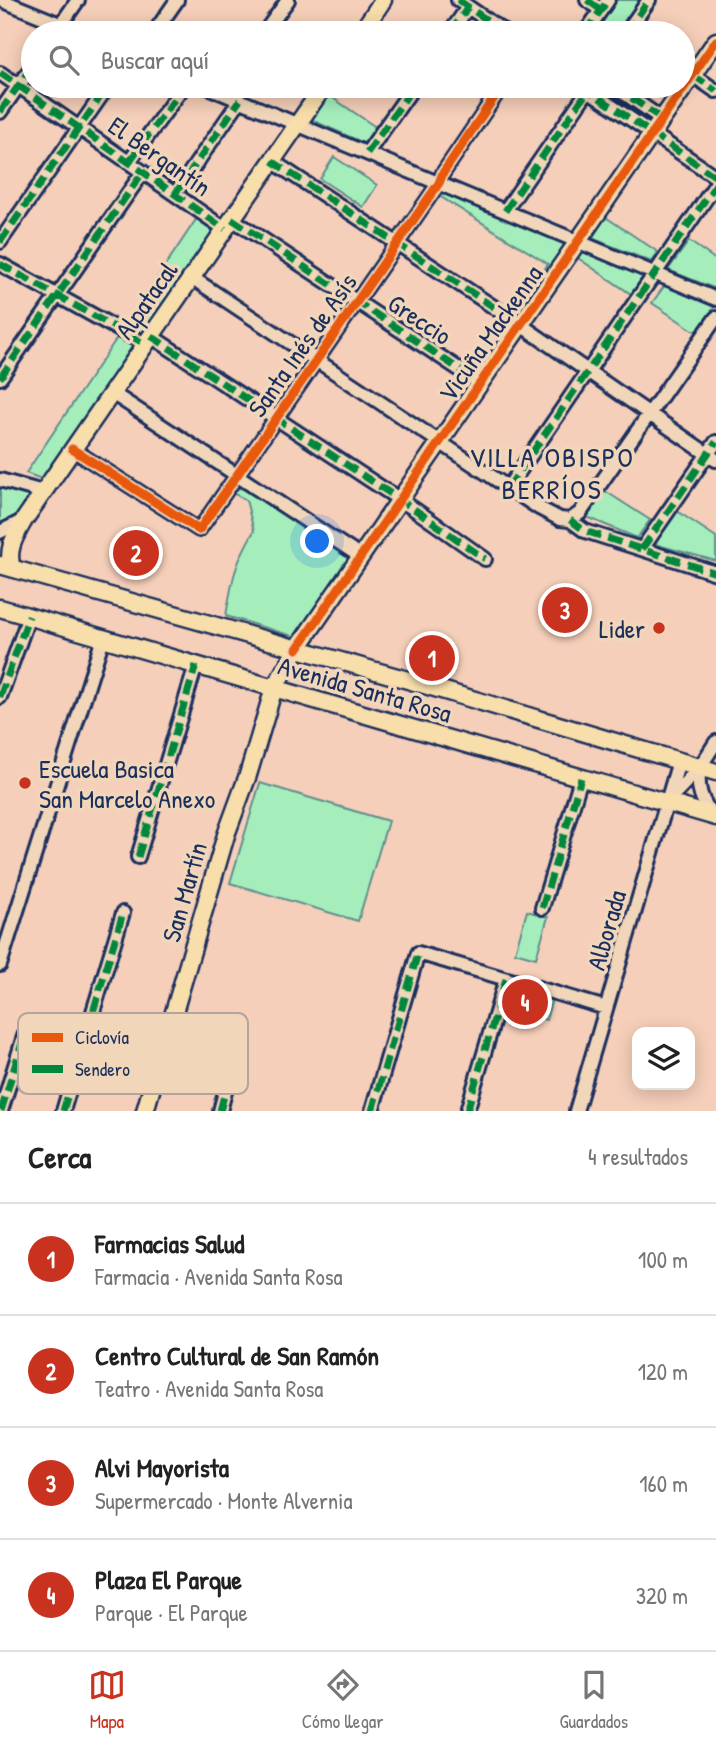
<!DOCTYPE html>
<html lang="es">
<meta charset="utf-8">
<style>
body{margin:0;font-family:"Patrick Hand",sans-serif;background:#f6f6f6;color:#222}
.controls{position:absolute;right:21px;bottom:21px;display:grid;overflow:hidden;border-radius:14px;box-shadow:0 4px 18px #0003}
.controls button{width:63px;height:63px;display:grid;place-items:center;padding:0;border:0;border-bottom:2px solid #e0e0e0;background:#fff;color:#222;font:35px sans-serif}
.you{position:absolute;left:318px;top:542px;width:24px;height:24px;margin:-18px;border:5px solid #fff;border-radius:50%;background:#1a73e8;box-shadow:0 0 0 10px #1a73e833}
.badge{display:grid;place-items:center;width:46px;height:46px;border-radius:50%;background:#c8321e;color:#fff;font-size:23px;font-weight:700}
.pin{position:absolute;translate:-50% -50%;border:4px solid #fff;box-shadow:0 2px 7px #0006}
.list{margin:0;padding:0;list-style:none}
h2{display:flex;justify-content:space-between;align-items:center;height:91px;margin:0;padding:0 28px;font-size:30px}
h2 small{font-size:23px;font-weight:400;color:#767676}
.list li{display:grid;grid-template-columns:46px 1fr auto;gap:21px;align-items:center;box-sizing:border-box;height:112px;padding:0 28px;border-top:2px solid #e0e0e0}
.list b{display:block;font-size:26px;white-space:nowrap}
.list p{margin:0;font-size:23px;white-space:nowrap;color:#767676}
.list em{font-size:23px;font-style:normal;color:#767676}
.icon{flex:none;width:38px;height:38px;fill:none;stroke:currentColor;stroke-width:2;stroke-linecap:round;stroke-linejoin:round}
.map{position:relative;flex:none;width:716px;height:1111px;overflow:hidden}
.search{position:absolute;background:#fff;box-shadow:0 4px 18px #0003;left:21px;right:21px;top:21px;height:77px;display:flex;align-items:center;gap:18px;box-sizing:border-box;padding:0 24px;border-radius:38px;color:#767676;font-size:26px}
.sheet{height:539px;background:#fff}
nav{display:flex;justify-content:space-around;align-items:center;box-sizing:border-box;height:98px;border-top:2px solid #e0e0e0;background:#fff;font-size:19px;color:#767676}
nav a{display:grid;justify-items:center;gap:4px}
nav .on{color:#c8321e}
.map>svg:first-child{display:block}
.green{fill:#a5eebc;stroke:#608e8d;stroke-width:2}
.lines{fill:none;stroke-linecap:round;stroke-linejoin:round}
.minor-casing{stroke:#1b2f5e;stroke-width:18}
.major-casing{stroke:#1b2f5e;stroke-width:21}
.minor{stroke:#f2d6b9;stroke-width:12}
.major{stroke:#f8deab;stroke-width:16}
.quiet{stroke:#00873e;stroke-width:7;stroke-dasharray:14 7;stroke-linecap:butt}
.cycleway-casing{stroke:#f2d6b9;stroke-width:13}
.cycleway{stroke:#e8590c;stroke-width:9}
.poi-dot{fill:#c8321e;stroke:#f2d6b9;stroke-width:2.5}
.labels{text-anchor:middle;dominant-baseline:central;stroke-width:7;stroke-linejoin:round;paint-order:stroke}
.street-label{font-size:26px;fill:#1b2f5e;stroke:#f2d6b9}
.poi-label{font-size:26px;fill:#1b2f5e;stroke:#f2d6b9;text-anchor:end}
.neighbourhood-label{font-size:28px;letter-spacing:2px;fill:#1b2f5e;stroke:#f2d6b9}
.key{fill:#f2d6b9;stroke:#b2a49e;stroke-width:2}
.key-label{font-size:19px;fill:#1b2f5e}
</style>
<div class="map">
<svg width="716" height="1111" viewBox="0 0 716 1111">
<rect width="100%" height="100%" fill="#f5cfb9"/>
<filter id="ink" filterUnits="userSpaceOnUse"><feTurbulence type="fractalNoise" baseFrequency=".0143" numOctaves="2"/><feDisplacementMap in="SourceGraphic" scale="14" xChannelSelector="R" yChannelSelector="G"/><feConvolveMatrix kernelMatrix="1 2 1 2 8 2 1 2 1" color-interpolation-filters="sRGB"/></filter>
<g filter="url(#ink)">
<!-- green -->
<path class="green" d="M614,0H644L621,33H590Z
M594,86H608L653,117L648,126L592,88Z
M327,94L377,128L366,144L314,121L311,115Z
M334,157L377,185L363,207L320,179Z
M443,190L567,243L570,246L520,317L515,313L548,264L441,197Z
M199,215L217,227L145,335L127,323Z
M604,216L658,252L652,262L594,239L593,232Z
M689,241L716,260V289L668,270Z
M581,249L647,275L634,296L575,256Z
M665,285L715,306L696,332L652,303Z
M121,332L139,341L44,480L26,473Z
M0,484L33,496L18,517L0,526Z
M239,488L248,490L345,550L348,555V563L296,637L226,616C232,580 235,563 254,531L246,500L233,493Z
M605,491L650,520L637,538L587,517Z
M677,511L716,537V561L654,544Z
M260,783L388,821L358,921L230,883Z
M527,911L548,917L536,958L515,952Z
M504,985L552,999L546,1020L498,1005Z"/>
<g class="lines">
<defs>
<path id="minor" d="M1,0L82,33
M458,0L506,33
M587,0L601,10
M55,33L78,0
M154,33L177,0
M264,33L288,0
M450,33L468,7
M585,33L608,0
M626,33L649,0
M0,73L225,229
M693,75L716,91
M205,86L716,299
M582,86L716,177
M614,86L662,119
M0,112L33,65
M367,153L414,86
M272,161L521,325L716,460
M129,162L184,86
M175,194L240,100
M505,211L591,86
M232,219L480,383
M0,242L108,86
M0,264L145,344
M191,277L539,508L560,519L570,520L585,531L716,573
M151,336L417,511L485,559
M0,378L143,172
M112,393L361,557
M72,449L199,530L439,183L443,173L502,86
M0,480L43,492
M508,488L716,184
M570,520L580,513L716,318
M0,532L24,520
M642,549L716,442
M0,697L29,616
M700,768C696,787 701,801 714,817
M669,800L700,767L716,742
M138,857L196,665
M542,908L581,778
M0,965L103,638
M1,1111L25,1033
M63,1111L123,913
M220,1111L225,1092
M372,1111L418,953L606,1008
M467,1111L506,979
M576,1111L679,761"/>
<path id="major" d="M361,33L383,0
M0,565L408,680L716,772
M12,568C6,550 15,536 24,520L324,86
M0,608L716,817
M145,1111L226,835L248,775L274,688L297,649L716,41"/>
</defs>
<!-- minor casing -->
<use href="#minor" class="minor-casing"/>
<!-- major casing -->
<use href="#major" class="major-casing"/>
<!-- minor -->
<use href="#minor" class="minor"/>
<!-- major -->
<use href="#major" class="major"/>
<!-- quiet -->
<path class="quiet" d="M458,0L506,33
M587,0L601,10
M55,33L61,24
M450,33L468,7
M585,33L608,0
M626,33L649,0
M0,73L225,229
M693,75L716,91
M582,86L716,177
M614,86L662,119
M0,112L33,65
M367,153L414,86
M272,161L521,325
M129,162L184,86
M175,194L240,100
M505,211L591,86
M232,219L480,383
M0,242L108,86
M0,264L145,344
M151,336L417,511L485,559
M0,378L143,172
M508,488L716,184
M570,520L585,531L716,573
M642,549L716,442
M0,697L29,616
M138,857L196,665
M542,908L581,778
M1,1111L25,1033
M63,1111L123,913
M220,1111L225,1092
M372,1111L418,953
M467,1111L506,979"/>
<defs>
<path id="cycleway" d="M72,449L199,530L439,183L443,173L502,86
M297,649L716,41"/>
</defs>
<!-- cycleway casing -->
<use href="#cycleway" class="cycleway-casing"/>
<!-- cycleway -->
<use href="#cycleway" class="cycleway"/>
</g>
</g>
<!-- markers -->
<g class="poi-dot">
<circle cx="659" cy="628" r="7"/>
<circle cx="25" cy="783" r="7"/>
</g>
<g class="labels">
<!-- street labels -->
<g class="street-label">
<text transform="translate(160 156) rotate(35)">El Bergantín</text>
<text transform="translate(146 300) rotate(-55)">Alpatacal</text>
<text transform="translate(420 319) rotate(33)">Greccio</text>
<text transform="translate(490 333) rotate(-55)">Vicuña Mackenna</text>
<text transform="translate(302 345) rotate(-55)">Santa Inés de Asís</text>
<text transform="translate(365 689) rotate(16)">Avenida Santa Rosa</text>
<text transform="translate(184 892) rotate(-74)">San Martín</text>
<text transform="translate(606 930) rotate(-74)">Alborada</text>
</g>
<!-- poi labels -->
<g class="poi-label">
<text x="645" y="628">Lider</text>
<text x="39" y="768" text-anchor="start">Escuela Basica<tspan x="39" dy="30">San Marcelo Anexo</tspan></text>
</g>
<!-- neighbourhood labels -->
<g class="neighbourhood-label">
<text x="552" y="457">VILLA OBISPO<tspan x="552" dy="32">BERRÍOS</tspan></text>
</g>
</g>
<!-- legend -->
<rect x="18" y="1013" width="230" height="81" rx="10" class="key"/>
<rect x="32" y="1033" width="31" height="9" fill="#e8590c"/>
<rect x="32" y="1065" width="31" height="8" fill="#00873e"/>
<g class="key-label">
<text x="75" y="1044">Ciclovía</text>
<text x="75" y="1076">Sendero</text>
</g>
</svg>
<div class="controls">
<button><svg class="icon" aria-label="layers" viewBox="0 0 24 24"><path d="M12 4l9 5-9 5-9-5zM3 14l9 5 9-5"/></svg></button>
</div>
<div class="you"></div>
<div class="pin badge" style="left:432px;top:658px">1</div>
<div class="pin badge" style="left:136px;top:553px">2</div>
<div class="pin badge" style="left:565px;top:610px">3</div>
<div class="pin badge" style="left:525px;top:1002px">4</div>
<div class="search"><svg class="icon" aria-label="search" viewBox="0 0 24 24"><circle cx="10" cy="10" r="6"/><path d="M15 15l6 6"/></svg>Buscar aquí</div>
</div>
<section class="sheet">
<h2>Cerca<small>4 resultados</small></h2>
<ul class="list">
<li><span class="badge">1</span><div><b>Farmacias Salud</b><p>Farmacia · Avenida Santa Rosa</p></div><em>100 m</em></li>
<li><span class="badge">2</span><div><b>Centro Cultural de San Ramón</b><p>Teatro · Avenida Santa Rosa</p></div><em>120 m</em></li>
<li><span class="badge">3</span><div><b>Alvi Mayorista</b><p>Supermercado · Monte Alvernia</p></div><em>160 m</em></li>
<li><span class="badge">4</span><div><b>Plaza El Parque</b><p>Parque · El Parque</p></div><em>320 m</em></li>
</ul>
</section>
<nav>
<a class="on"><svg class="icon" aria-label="map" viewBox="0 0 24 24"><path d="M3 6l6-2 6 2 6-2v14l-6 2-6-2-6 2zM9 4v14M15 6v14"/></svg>Mapa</a>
<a><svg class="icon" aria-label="directions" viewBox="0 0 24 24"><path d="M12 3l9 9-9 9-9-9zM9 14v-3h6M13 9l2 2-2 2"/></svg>Cómo llegar</a>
<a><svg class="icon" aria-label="saved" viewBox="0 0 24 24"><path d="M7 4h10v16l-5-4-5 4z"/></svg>Guardados</a>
</nav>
